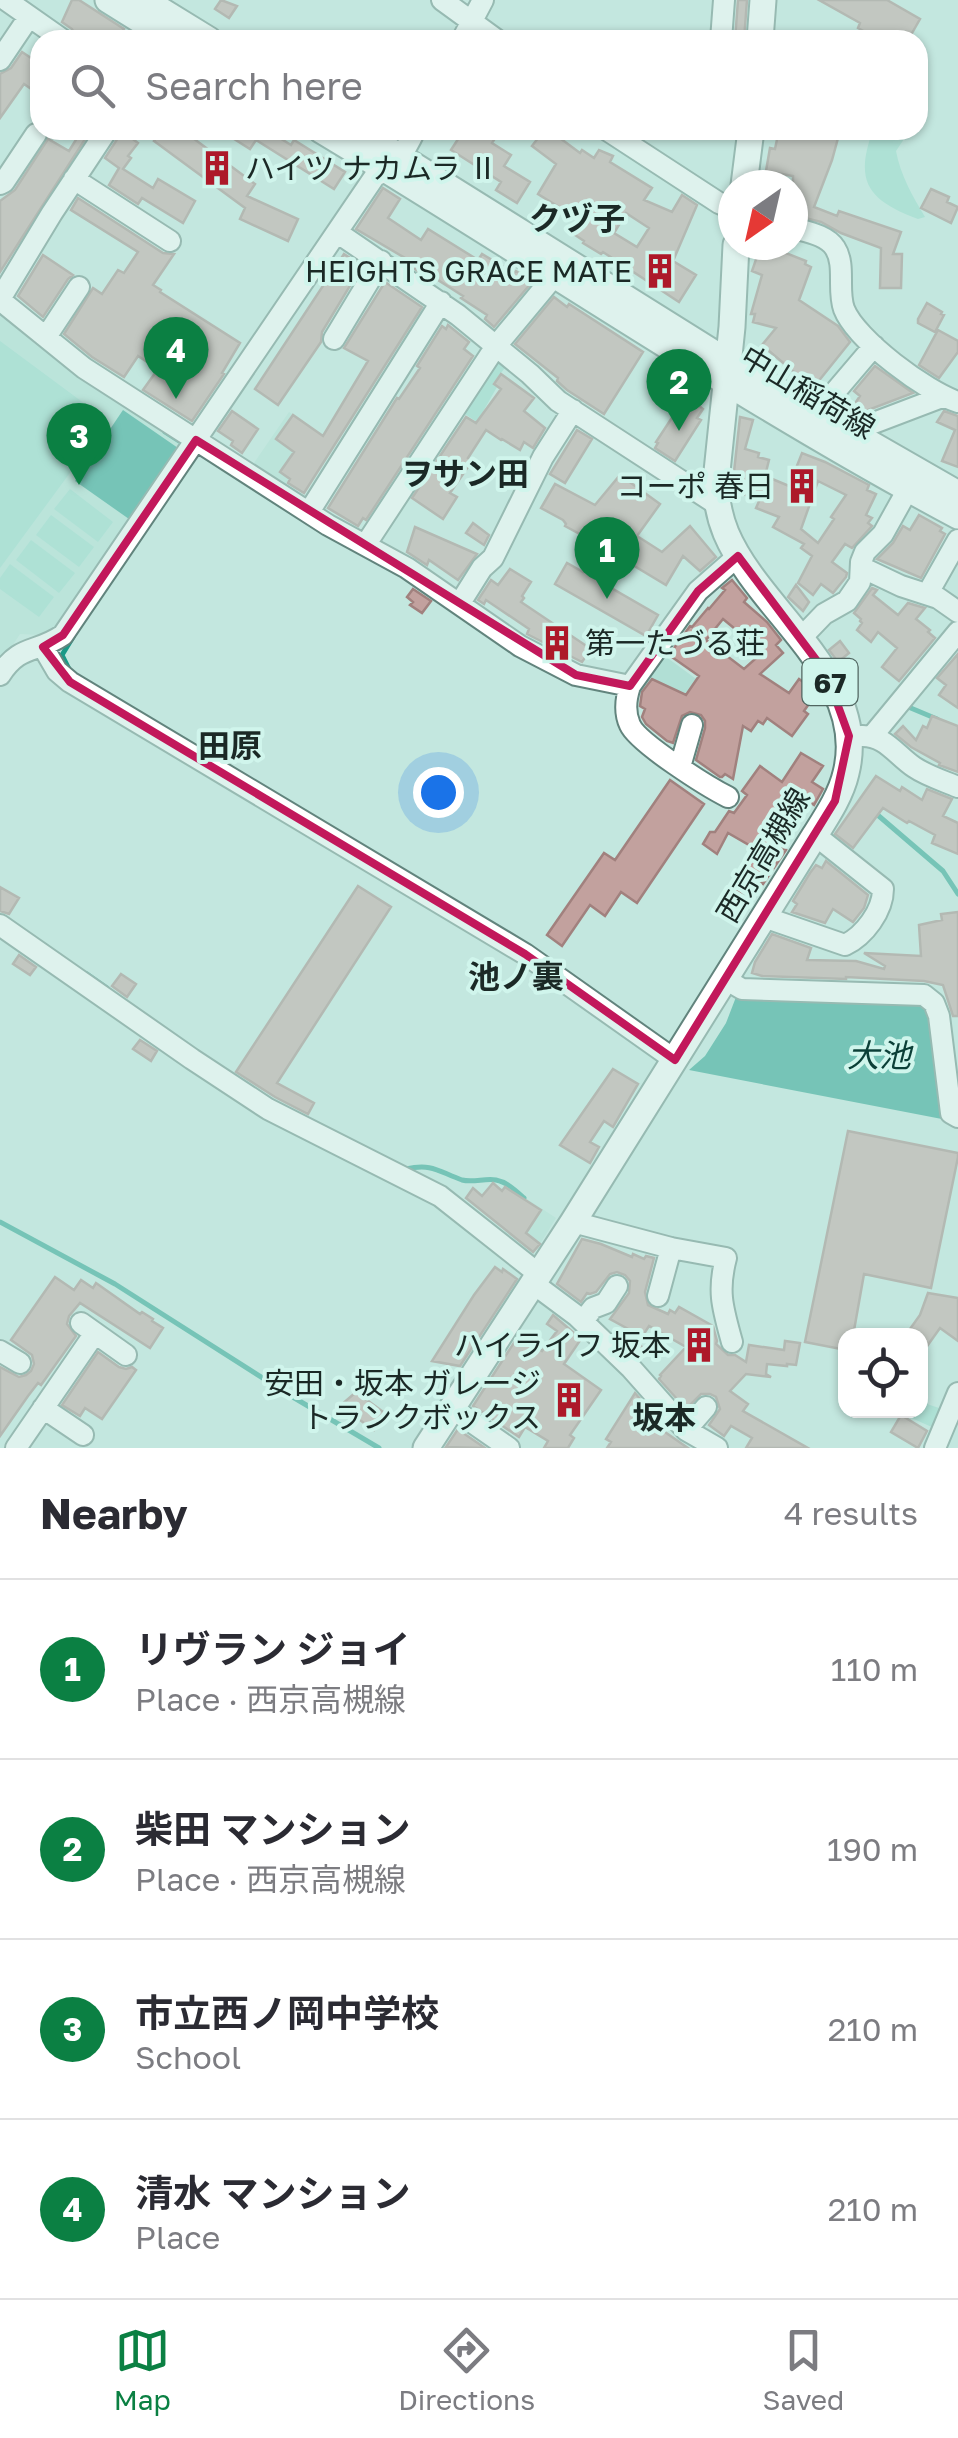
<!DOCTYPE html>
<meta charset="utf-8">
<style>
body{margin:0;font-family:"Golos Text","Noto Sans JP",sans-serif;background:#f2f2f3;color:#2b2b33}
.controls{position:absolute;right:30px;bottom:30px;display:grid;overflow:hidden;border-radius:20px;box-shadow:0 2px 8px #0004}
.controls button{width:90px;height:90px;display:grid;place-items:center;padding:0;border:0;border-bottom:2px solid #e1e1e2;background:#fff;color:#2b2b33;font:50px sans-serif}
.compass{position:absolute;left:718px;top:170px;width:90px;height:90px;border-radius:50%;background:#fff;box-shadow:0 2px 8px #0004;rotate:214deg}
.you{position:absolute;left:438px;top:792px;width:35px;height:35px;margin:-25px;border:8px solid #fff;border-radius:50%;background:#1a73e8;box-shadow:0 0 0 15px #1a73e833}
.badge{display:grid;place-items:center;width:65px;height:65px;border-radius:50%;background:#0b8043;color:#fff;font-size:32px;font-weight:700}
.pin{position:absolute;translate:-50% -82px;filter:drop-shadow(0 2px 5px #0008)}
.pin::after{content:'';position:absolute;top:52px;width:35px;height:30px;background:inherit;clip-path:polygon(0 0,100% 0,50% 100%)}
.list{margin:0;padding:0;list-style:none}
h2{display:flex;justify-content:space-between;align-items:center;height:130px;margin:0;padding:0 40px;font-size:42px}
h2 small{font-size:32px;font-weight:400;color:#7c7c81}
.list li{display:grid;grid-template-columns:65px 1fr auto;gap:30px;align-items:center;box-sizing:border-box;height:180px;padding:0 40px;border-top:2px solid #e1e1e2}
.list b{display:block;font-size:38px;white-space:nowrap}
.list p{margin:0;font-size:32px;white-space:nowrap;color:#7c7c81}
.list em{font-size:32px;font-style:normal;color:#7c7c81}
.icon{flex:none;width:55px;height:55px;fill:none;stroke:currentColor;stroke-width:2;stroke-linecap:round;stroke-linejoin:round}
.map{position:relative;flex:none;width:958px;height:1448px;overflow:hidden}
.search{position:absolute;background:#fff;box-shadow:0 2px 8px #0004;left:30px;right:30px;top:30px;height:110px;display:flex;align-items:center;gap:25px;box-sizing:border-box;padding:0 35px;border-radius:30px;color:#7c7c81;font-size:38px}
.sheet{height:850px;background:#fff}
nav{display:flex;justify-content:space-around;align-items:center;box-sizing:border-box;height:140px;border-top:2px solid #e1e1e2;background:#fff;font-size:28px;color:#7c7c81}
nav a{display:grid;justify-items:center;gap:5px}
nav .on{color:#0b8043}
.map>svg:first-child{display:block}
.built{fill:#b1dfd5}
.green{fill:#94d9cb}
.water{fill:#1a9987}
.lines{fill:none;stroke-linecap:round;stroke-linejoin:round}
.stream{stroke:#1a9987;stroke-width:5}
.building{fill:#c2a19e;stroke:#a1817e;stroke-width:2.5;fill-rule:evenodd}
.minor-casing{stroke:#62847d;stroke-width:24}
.major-casing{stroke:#62847d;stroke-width:29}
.minor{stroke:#fff;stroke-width:20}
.major{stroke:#fff;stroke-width:25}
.marked{fill:none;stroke:#c2185b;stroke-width:8;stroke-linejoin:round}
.labels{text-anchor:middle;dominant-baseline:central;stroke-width:8;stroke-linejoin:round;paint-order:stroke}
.shield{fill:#d0f5ec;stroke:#516661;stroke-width:2.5}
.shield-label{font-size:28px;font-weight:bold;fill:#1b2926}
.poi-label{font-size:30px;fill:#1b2926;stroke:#d0f5ec;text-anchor:end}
.street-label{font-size:30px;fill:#1b2926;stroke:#d0f5ec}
.neighbourhood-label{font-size:32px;font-weight:bold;fill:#1b2926;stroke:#d0f5ec}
.water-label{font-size:32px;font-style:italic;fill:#0b3f37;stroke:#d0f5ec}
</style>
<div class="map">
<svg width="958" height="1448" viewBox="0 0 958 1448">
<rect width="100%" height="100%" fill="#c3e7df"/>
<!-- built -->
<path class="built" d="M0,313L35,344L75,373L181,445L53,632L41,635L20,634L0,664Z
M289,412L320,433L284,486L252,466Z
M662,654L740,711L700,708L695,716L637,691Z
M527,1199L556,1218L532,1257L503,1234Z"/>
<!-- green -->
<path class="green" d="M873,130H910L896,151C900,174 913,197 925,217L918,219C868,200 854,182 873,130Z
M0,341L108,421L0,568Z
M503,360L508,364L493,383L497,387L477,422L462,412L495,362Z
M70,489L113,522L98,542L54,509Z
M51,515L94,547L79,567L36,535Z
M31,540L75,573L59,593L16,560Z
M10,564L54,597L39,617L0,589V578Z
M921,1402L942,1409L934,1428L907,1416L909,1411L920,1410Z"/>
<!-- water -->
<path class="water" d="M123,410L178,448L129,519L75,481Z
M736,997L922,1004L929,1012L947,1120L689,1070L705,1056L726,1023Z"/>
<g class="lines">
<!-- stream -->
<path class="stream" d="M165,432L179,441
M69,669L62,655L73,637
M906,706L937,719
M873,811L943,871L958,894
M87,974L107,988
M406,1169C433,1163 439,1172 462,1180C473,1183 485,1178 496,1180C507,1182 516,1191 524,1198
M0,1222L115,1284L291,1396L379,1448"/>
</g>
<!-- building -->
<path class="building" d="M72,0H79L124,29L117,40H77L72,29L62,22Z
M221,0L237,6L229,18L215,9Z
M738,0H747L744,40H735Z
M819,0H887L920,19L908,40H890L883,36L879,40L858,28L860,23Z
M22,52L40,64V95L24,84L0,118V74L11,68Z
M82,130L89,133L0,272V201L15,190L48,139L69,151Z
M121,130L138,143L128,156L131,158L123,169L153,188L158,179L195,201L183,223L142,198L138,204L109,185L119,168L105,158L118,138Z
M162,130H182L255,184L247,196L298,219L288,241L240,219L245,208L154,141Z
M220,130H267L291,145L294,140L345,172L334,189L256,140L250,149Z
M464,130H500L492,143L511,155L504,166L530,182L517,203L496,190L501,182L451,150Z
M779,130H812L838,138L832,160L814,207L837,216L839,211L901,232L893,254H902L901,288H880L881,248L841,233L821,222L793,215V176L766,171L770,148L775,149Z
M542,133L549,138L553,133L580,153L582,150L594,158L599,150L613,156L610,162L652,188L644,200L672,212L682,195L697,205L673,261L696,275L679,302L603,252L601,254L583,243L584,241L575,235L583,222L538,194L556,164L532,146ZM626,213L649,228L637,247L614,233Z
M383,188L400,199L388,218L421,240L428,229L478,260L482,254L514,273L516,271L532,282L494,327L485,319L487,315L461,298L463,296L430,275L428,278L403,261L405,258L356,229Z
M931,189L949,197L947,202L958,207L951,223L921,208Z
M78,198L163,253L174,254L153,285L161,290L160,292L240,343L222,373L224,374L192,421L143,390L158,369L138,356L124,377L92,357L64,334L93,288L102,294L118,270L124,273L138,252L71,210Z
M761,245H774L773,248L806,261L805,264L811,267L799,300L838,326L850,342L813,388L762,345L776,328L753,322L755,314H751L762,275L752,271Z
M344,254L362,266L322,332L321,342L278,405L255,389Z
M43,255L73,275L68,279L43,317L18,296Z
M385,282L422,307L304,493L288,483L290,479L280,472L294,452L276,439L293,415L323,436L368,361L344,348Z
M554,297L567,307L569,304L643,352L604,414L567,390L557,381L558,378L515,344Z
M927,303L942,312L941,314L944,315L935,332L918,323V319Z
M448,325L469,342L464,349L473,356L366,520L363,518L358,526L328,508L397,398L399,399L420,368L417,366L442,326L446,329Z
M938,330L958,341V352L939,378L919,365Z
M875,366L913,393L855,415L850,411L860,396L854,391Z
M501,374L534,398L524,411L545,428L533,448L524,442L520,450L502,439L501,440L486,430L468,458L472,461L450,493L457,497L443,519L412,498L466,417L476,423L501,389L494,384Z
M682,383L705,398L699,406L703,409L697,418L701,420L675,461L655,448L658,443L656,442L677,410L668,404Z
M232,411L258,429L242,453L231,445L233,441L218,431Z
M944,411L958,416V467L942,461L955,430L937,422Z
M740,417L753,420L745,449L759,453L758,457L769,460L765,476L789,486L802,453L825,462L869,485L867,490L876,494L866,515L872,518L868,523L872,526L852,548L845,544L832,562L847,573L846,577L833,593L821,584L813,595L798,583L812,556L801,548L804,544L773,527L779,517L756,508L760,499L738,493L741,483L733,481ZM818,481L846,495L831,517L834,519L818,543L801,529Z
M577,430L592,439L565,483L550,474Z
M620,475L660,504L637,536L662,552L690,526L716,557L700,571L683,556L666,585L611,552L594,578L658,615L646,636L555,584L567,563L583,572L600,545L565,526L566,524L563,520L541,508L555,484L595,505Z
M919,515L942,528L940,531L945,534L921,578L877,559L893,543L903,526L910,530Z
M473,523L489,535L484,545L466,533Z
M415,527L477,554L458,580L429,560L427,565L407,552Z
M510,569L531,582L522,596L524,598L521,602L591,649L582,662L527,634L529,629L486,600L484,604L478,600L491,580L498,585Z
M732,580L747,598L744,602L767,622L781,640L776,645L783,653L760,674L789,693L799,679L817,692L804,711L808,714L792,736L767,718L763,724L758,721L751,731L743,726L733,779L725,774L722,777H720L696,760L705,728V721L701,715L690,712L682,716L673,743L667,741L646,724L642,717L645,709L640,706L642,692L652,679L686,695L699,676L669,655L690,626L692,627L708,608L709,609L725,590L722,588ZM723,619L763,652L744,669L706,640Z
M796,585L809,602L803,611L788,597Z
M872,588L877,590L873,595L898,615L908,603L925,608L916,619L930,630L928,632L935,638L899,681L882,667L897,648L878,632L871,642L857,630L862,623L860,621L861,619L854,613Z
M413,589L431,601L422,613L410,605L413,602L407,597Z
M840,641L849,653L838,662L829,650Z
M958,654V708L939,695L946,685L937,678Z
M932,716L958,726V772L939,765L940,763L911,747L895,734L903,726L916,740L923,726L927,728Z
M801,753L823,766L812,782L823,789L814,805L795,792L779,814L783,817L773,832L787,841L782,848L786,850L763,884L740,869L754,848L728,833L717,854L703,844L710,832H715L729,811L734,813L747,795L742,791L760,766L782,782Z
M876,776L900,791L902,787L922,800L927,789L952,799L943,816L958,823V854L932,843L935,835L909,821L907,823L883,808L853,848L835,834Z
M670,780L704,804L637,903L621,892L605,916L590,905L562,946L547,935L604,853L615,860Z
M826,861L868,895L864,908L853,922L833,909L825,923L792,912L797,904L793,901L810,873L816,865L822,868Z
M358,886L391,907L277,1083L314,1103L308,1114L275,1097L236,1072Z
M0,887L19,898L9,914L0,911Z
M737,890L749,902L739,913L727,900Z
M958,912V1016H953L943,985L924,981L846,977V979L762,976L752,973L755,962L772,934L811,948L807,960L856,961L884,969L885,966L864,953L921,956L919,925L942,920L941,914Z
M19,955L36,967L30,975L13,964Z
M121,974L136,984L127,997L112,986Z
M140,1040L157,1051L151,1061L133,1049Z
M613,1069L638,1084L613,1127L604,1121L590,1142L599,1147L590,1163L560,1145Z
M848,1131L958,1153V1157L931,1288L864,1274L853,1336H846V1350L805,1342Z
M493,1183L502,1191L505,1187L541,1210L526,1233L540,1244L533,1252L466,1198L473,1188L482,1196Z
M582,1239L601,1244L632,1257L633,1254L644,1259L646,1256L654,1258L645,1292L648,1305L668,1314L670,1310L675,1313L679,1307L713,1326L717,1341L716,1344L728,1355H735L746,1362L749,1345L784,1350L785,1341L800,1343L796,1365L787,1364V1366L767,1364L766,1374L771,1377L746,1374L730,1391L748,1404L743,1411L808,1448H746L752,1438L731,1426L724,1436L709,1425L720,1409L716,1397L710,1394H701L686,1409L659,1379L661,1376L660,1375L686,1347L649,1326L638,1343L644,1349L638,1356L623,1341L632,1331L610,1319L629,1293L630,1281L625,1275L617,1272L610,1274L596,1292L590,1294L587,1293L581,1302L557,1284Z
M495,1267L502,1272L503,1269L517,1279L460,1366L432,1361L474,1295Z
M55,1277L74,1290L81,1280L93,1288L96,1283L140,1314L142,1312L153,1319L152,1321L163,1328L150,1348L80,1303L69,1316L67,1324L76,1336L41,1385L38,1383L28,1396L0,1436V1367L19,1377L26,1375L31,1371L34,1364L32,1355L11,1340Z
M928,1293L958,1298V1341L940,1328L920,1356V1336H905L920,1315Z
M553,1315L581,1339L564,1364L601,1390L570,1435L574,1438L568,1448H544L548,1441L525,1427L519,1437L473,1406L519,1335L542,1351L557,1331L547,1324Z
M98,1352L119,1367L126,1369L132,1367L136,1370L102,1419L85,1408L80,1416L62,1405Z
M356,1392L386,1414L374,1430L340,1406Z
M635,1393L654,1415L649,1421L688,1448H607L611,1442L606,1439Z
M901,1415L927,1431L918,1448L891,1432Z
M458,1429L466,1435L485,1448L446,1447Z"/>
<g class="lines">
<defs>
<path id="minor" d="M6,0L63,40
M442,0L497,40
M462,40L483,0
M721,40L724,0
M0,60L29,17
M607,130L719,203L733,209
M74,179L170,241
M0,184L4,182L36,134
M793,228C807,232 827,235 835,248C846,265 837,290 844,309C856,340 927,392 958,402
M338,233L458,315L530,374L558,401L718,505
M0,299L52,213L107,130
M0,300L84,368L328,525L407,568L520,646L576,675L630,686
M46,337L79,287
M334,339L381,261
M817,413L874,346
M850,432L942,397
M309,512L441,302
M366,544L496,346L555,275
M861,567L901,586L938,598L958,612
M928,593L958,540
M460,603L482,568L493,558L543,457L573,410
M800,639L824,614L847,601L860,582L861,562L865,552L883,534L908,489
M43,647L57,671L70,682L525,954L675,1060
M0,675C20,644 35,654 63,635L375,176C395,168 406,150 415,130
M873,735L958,632
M861,736C885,735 896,755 914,767C927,776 944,781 958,787
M680,767L692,725
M728,797C708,787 638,743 630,725C624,712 626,698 630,686L698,591L738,556
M764,917L845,945C864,936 883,911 883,889L815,835
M0,925L192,1059L268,1109L440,1196L540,1275
M725,979L742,989L924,995L934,1003L939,1016L951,1113L958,1117
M573,1222L671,1248L726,1258C717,1292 723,1309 732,1342
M534,1284L577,1316L631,1368L686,1430L717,1448
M658,1296L671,1248
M583,1321L593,1308L606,1303L617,1286
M81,1323L126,1355
M0,1351L20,1363
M43,1408L83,1435
M453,1409L509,1448
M686,1430L706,1407
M16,1448L95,1333
M935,1448L958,1393"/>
<path id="major" d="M108,0L172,40
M144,0L209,40
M760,40L763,0
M321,130C534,258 739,399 958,516
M357,130L728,362L958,494
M744,185L751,130
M426,1448L573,1222L815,835C827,816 841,795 846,773C870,678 759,612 726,533C719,516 716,499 716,481L732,327L736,245"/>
</defs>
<!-- minor casing -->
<use href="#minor" class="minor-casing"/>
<!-- major casing -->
<use href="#major" class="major-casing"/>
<!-- minor -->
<use href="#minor" class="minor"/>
<!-- major -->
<use href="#major" class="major"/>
</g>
<!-- marked area -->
<path d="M0 0H958V1448H0ZM196,440L576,675L630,686L698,591L738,556L826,673L849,736L835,801L675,1060L525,954L70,682L43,647L63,635Z" fill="#c3e7df" fill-opacity=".55" fill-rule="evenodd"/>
<path class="marked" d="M196,440L576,675L630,686L698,591L738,556L826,673L849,736L835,801L675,1060L525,954L70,682L43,647L63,635Z"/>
<!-- icons -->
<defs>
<symbol id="building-bare" viewBox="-9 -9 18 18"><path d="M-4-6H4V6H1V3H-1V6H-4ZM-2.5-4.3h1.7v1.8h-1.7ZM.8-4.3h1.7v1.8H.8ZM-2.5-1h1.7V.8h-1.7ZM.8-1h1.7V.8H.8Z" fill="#ad1929" stroke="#d0f5ec" stroke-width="2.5" paint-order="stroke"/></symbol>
</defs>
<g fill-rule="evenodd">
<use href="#building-bare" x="192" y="143" width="50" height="50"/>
<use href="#building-bare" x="635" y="246" width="50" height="50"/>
<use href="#building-bare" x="777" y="461" width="50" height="50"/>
<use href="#building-bare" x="532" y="618" width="50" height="50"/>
<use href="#building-bare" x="674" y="1320" width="50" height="50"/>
<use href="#building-bare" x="544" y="1375" width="50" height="50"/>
</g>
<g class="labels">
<!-- shield labels -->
<rect class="shield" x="802.5" y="659" width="55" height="46" rx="8"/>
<g class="shield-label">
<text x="830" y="682">67</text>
</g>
<!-- poi labels -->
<g class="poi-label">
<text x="245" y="168" text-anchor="start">ハイツ ナカムラ Ⅱ</text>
<text x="632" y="271">HEIGHTS GRACE MATE</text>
<text x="774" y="486">コーポ 春日</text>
<text x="585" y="643" text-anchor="start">第一たづる荘</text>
<text x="671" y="1345">ハイライフ 坂本</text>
<text x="541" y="1383">安田・坂本 ガレージ<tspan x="541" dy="34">トランクボックス</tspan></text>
</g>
<!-- street labels -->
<g class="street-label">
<text transform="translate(808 392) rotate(31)">中山稲荷線</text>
<text transform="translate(763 855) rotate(-59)">西京高槻線</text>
</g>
<!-- neighbourhood labels -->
<g class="neighbourhood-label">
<text x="577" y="218">クヅ子</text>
<text x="465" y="473">ヲサン田</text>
<text x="230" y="745">田原</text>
<text x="516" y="976">池ノ裏</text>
<text x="664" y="1417">坂本</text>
</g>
<!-- water labels -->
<g class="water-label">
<text x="879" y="1055">大池</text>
</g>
</g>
</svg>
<div class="controls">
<button><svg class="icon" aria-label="locate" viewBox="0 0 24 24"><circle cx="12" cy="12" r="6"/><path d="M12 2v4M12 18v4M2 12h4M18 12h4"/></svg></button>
</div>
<svg class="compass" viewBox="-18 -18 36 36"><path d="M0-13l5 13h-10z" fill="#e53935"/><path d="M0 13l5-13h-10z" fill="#7c7c81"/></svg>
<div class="you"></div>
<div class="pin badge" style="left:607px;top:599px">1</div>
<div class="pin badge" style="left:679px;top:431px">2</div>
<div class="pin badge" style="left:79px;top:485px">3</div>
<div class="pin badge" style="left:176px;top:399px">4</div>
<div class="search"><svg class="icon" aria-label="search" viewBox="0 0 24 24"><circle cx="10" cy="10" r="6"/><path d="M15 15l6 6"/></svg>Search here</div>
</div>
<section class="sheet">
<h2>Nearby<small>4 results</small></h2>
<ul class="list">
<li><span class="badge">1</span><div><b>リヴラン ジョイ</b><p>Place · 西京高槻線</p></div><em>110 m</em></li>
<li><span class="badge">2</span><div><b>柴田 マンション</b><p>Place · 西京高槻線</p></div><em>190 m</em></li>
<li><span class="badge">3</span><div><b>市立西ノ岡中学校</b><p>School</p></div><em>210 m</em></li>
<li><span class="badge">4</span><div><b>清水 マンション</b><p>Place</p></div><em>210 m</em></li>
</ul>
</section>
<nav>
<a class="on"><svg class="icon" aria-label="map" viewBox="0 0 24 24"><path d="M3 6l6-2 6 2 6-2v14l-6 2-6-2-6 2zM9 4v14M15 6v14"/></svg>Map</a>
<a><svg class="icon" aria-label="directions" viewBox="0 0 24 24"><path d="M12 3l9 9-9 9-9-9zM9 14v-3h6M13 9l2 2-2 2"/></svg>Directions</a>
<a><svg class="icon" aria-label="saved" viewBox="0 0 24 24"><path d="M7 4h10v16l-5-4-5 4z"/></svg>Saved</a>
</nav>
